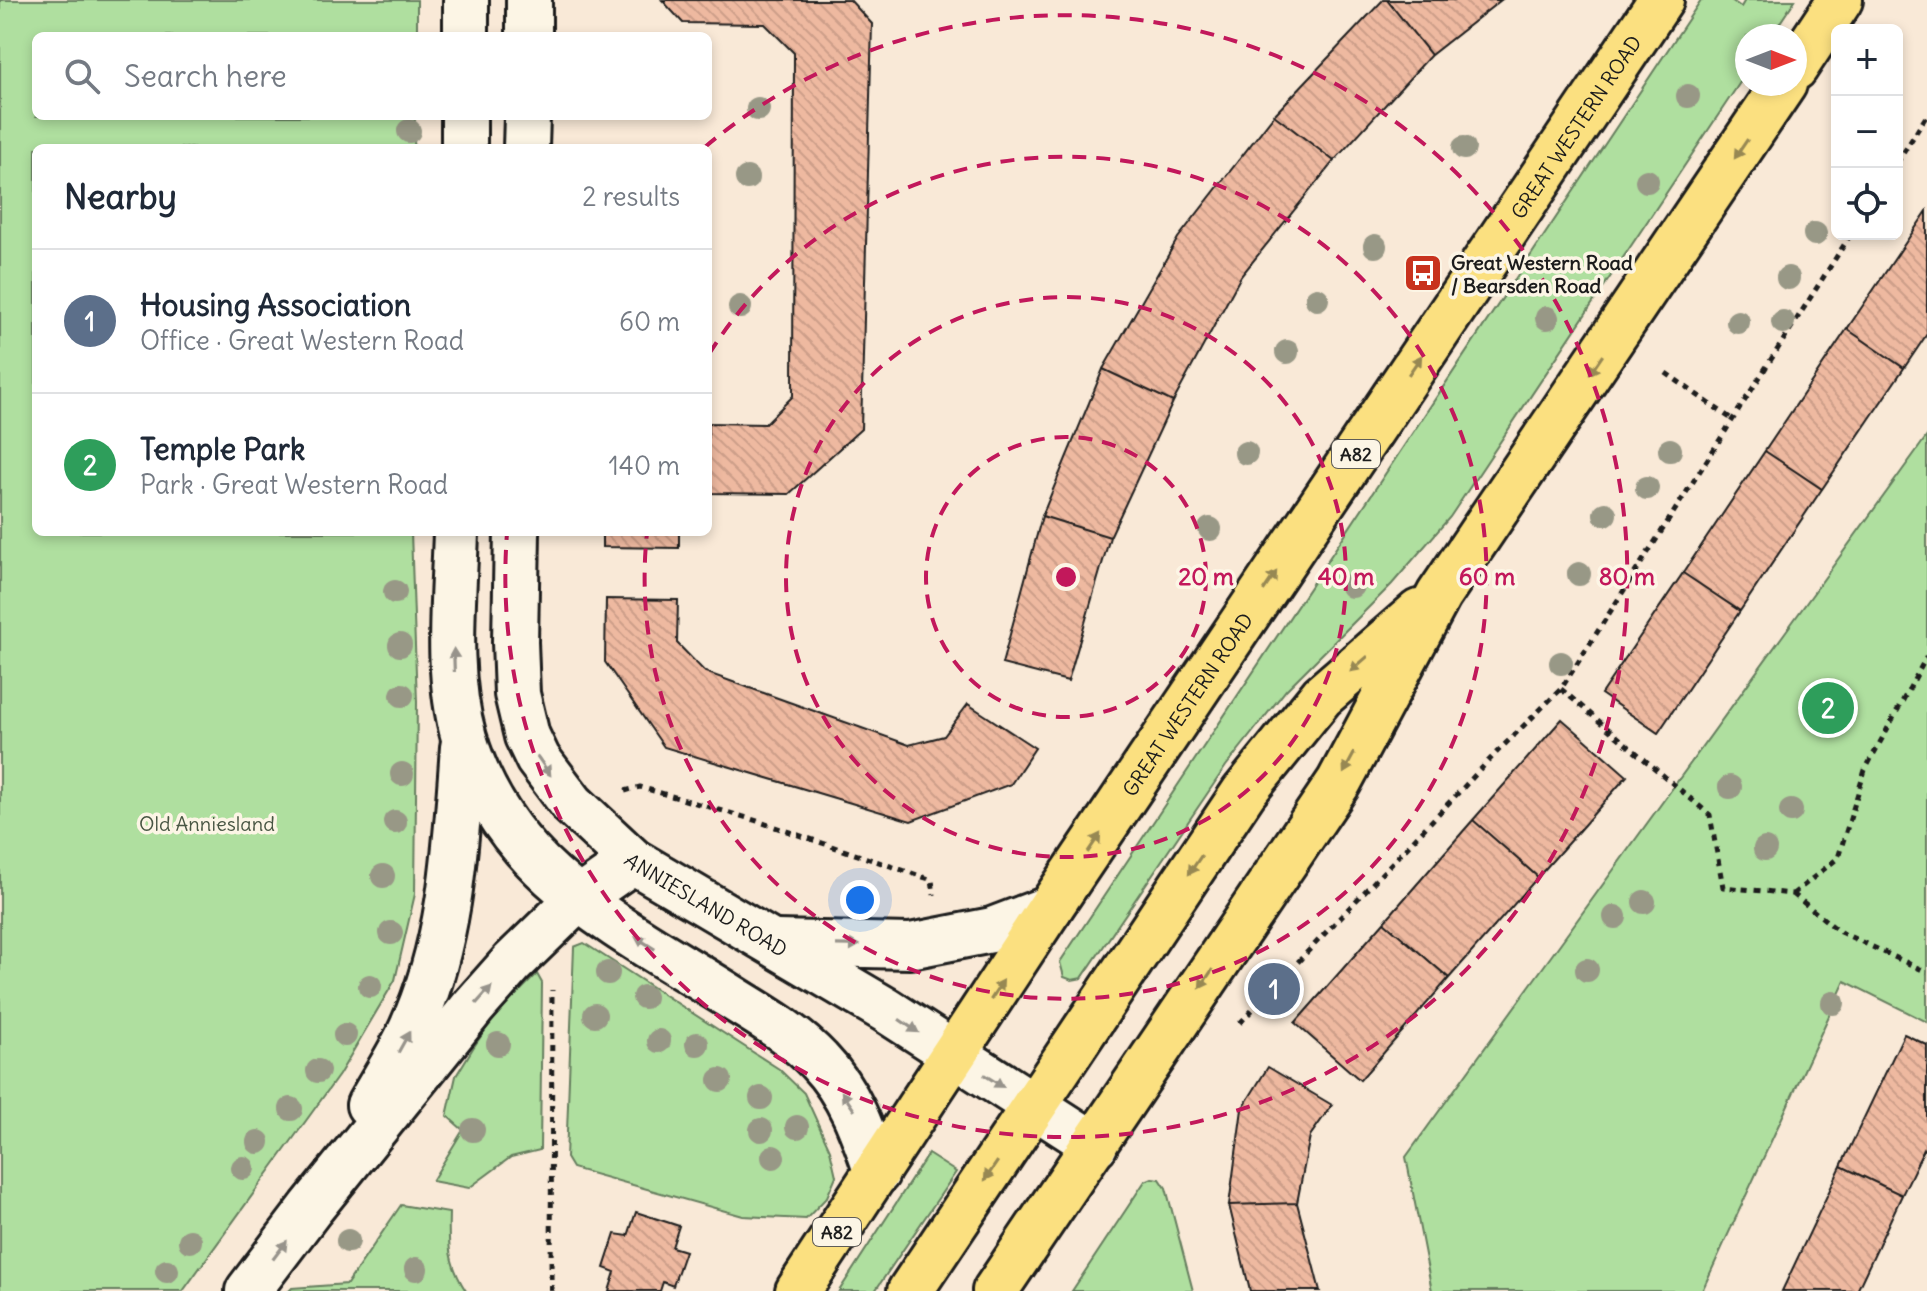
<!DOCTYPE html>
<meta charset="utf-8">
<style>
body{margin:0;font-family:Delius,sans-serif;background:#f2f2f3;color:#1f2937}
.controls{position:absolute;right:24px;top:24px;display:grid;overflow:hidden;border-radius:12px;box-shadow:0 4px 12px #0003}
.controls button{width:72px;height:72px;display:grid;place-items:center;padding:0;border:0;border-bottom:2px solid #e0e1e3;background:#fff;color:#1f2937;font:40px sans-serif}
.compass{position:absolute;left:1735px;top:24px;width:72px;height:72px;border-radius:50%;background:#fff;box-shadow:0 4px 12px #0003;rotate:90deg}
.you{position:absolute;left:860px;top:900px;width:28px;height:28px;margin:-20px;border:6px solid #fff;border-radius:50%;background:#1a73e8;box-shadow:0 0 0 12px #1a73e833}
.badge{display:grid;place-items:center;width:52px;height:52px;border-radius:50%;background:#ea580c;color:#fff;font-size:26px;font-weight:700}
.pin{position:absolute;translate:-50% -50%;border:4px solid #fff;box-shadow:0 2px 8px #0006}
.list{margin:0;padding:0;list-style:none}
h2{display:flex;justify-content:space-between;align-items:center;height:104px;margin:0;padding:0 32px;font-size:34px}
h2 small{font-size:26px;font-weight:400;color:#747a83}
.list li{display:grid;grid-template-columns:52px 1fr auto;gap:24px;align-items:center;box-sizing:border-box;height:144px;padding:0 32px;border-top:2px solid #e0e1e3}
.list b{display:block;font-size:30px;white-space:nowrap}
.list p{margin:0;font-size:26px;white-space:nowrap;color:#747a83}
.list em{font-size:26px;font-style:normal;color:#747a83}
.icon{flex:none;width:44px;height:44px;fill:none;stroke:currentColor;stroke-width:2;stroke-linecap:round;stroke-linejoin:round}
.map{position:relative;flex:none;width:1927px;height:1291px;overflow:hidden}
.search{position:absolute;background:#fff;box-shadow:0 4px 12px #0003;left:32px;top:32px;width:680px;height:88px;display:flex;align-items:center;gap:20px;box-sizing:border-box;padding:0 28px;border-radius:12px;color:#747a83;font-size:30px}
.panel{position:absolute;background:#fff;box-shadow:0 4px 12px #0003;left:32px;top:144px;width:680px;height:392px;border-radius:12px}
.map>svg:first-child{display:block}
.green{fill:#afdf9f;stroke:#667e5e;stroke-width:2}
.building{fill:url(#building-back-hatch);stroke:#1c1c1c;stroke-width:2}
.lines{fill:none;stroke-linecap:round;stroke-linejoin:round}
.secondary-casing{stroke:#1c1c1c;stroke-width:50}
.primary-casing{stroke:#1c1c1c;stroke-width:50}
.path{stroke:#1c1c1c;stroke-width:5;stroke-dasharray:6 6;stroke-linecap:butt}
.secondary{stroke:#fcf5e5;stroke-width:44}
.primary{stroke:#fbe080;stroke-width:44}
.tree{fill:#989886}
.oneway{fill:#978853}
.oneway2{fill:#97938b}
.ring{fill:none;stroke:#c2185b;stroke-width:4;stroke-dasharray:14 10}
.labels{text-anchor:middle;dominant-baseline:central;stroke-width:7;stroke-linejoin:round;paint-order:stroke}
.shield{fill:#fcf5e5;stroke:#5f5d58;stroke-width:2}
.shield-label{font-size:18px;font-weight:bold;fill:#1c1c1c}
.street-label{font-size:20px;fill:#1c1c1c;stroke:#fcf5e5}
.poi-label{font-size:20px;font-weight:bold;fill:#1c1c1c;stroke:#fcf5e5;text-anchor:start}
.park-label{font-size:20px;fill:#485643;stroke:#fcf5e5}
.centre{fill:#c2185b;stroke:#fcf5e5;stroke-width:4}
.ring-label{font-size:24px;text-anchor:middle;font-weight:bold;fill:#c2185b;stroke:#fcf5e5;stroke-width:7;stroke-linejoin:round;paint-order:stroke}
</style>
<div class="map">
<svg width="1927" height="1291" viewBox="0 0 1927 1291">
<defs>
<pattern id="building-back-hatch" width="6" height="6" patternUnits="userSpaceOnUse" patternTransform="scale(2)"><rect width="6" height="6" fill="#eeb9a0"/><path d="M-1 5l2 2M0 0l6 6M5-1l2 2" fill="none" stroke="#cc9e89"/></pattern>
</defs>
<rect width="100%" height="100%" fill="#f9e9d7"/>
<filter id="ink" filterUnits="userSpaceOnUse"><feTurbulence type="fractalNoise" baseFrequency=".0125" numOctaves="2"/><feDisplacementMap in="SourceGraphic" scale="16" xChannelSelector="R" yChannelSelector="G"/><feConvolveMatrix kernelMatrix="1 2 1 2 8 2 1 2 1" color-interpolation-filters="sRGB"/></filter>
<g filter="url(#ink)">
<!-- green -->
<path class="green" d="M0,0H417V36H36V116H415L414,148H36V532H411L417,702L415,894L395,980L339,1075L183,1291H0Z
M1701,0H1731L1741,7L1745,0H1795L1771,36H1747V72L1450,517L1392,584L1286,690L1226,766L1082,978L1072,980L1064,977L1060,962Z
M1927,436V1022L1845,981L1702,1291H1432L1406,1157Z
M584,943L779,1069L804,1093L830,1150L836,1176L827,1197L806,1219L743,1216L572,1168L566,1158L574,947Z
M537,974L542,983L540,1150L511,1157L469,1188L432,1181L463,1130L447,1116L456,1076L473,1048L494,1017Z
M928,1154L956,1172L875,1291H839Z
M1152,1178L1160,1179L1166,1188L1193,1291H1072L1145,1181Z
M401,1205L449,1213C448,1245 448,1263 466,1291H289L292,1288L347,1284Z"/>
<!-- building -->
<path class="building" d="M662,0H850L872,24L861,429L789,494L708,493V423L765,424L793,396L794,53L765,24L683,23Z
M1383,0H1387L1431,55L1334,161L1274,115Z
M1387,0H1501L1431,55Z
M1274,115L1334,161L1241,276L1173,402L1103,369L1178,238Z
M1927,211V334L1904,368L1847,329Z
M1847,329L1904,368L1822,489L1765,451Z
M1103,369L1173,402L1110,537L1042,516Z
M1765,451L1822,489L1740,611L1683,573Z
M1042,516L1110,537L1068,681L1002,664Z
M602,532H679V548L602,547Z
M1683,573L1740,611L1658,733L1601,694Z
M606,599L678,600L677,643L705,672L909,745L944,736L968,704L1035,748L1011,784L911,821L664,747L605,662Z
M1562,719L1627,776L1538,877L1473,820Z
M1473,820L1538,877L1449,978L1384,922Z
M1384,922L1449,978L1360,1080L1295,1023Z
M1904,1034L1927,1045V1143L1902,1195L1841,1166Z
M1268,1067L1332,1105L1310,1136L1297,1203L1229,1205L1242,1109Z
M1841,1166L1902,1195L1857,1291H1782Z
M1297,1203L1320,1291H1250L1229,1205Z
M636,1212L679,1226L672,1247L685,1251L673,1286L663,1282L660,1291H609L615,1272L604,1268L615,1234L628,1236Z"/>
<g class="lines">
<defs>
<g id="secondary">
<path d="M466,36V0"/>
<path d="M529,36V0"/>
<path d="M464,148V116"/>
<path d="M526,148L527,116"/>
<path d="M456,532C454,599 445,672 464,738C504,874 620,927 731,997C761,1016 794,1034 819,1061C850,1093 863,1132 877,1173"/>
<path id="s1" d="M517,532L515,642L517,694L527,736L538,759L572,804L633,861L886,1010L1095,1145"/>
<path d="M776,943L910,946L992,930L1050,908"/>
<path d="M369,1105C383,1080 399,1056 411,1030C452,941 456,843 463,747"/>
<path d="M248,1291L311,1208L473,1007L512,963L577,900L633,861"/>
</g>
<g id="primary">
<path d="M1795,68L1840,0"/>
<path id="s2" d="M798,1291L1050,908L1661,0"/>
<path d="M910,1291L1244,792L1322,696L1419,612"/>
<path d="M995,1291L1339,782L1439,595L1784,84"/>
</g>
</defs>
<!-- secondary casing -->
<use href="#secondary" class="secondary-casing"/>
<!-- primary casing -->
<use href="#primary" class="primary-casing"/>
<!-- path -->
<path class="path" d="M1897,163L1927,115
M1666,373L1733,420
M1561,689L1710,815L1723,887L1793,894
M625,791L640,787L751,819L932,880L934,895
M1793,894L1838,858L1865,770L1927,656
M1793,894L1840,932L1927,972
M1240,1023L1497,752L1561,689L1851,234
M551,1291L552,990"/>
<!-- secondary -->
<use href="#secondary" class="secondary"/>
<!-- primary -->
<use href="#primary" class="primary"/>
</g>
<!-- trees -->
<g class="tree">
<circle cx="1688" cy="96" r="12"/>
<circle cx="758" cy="109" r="12"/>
<circle cx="409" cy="131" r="12"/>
<circle cx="1464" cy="148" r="12"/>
<circle cx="747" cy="178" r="12"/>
<circle cx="1647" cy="181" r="12"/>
<circle cx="1815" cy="234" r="12"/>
<circle cx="1375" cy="246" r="12"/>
<circle cx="1788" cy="278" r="12"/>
<circle cx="1317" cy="299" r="12"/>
<circle cx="740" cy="307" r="12"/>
<circle cx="1547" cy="318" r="12"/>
<circle cx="1738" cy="322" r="12"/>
<circle cx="1783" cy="322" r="12"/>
<circle cx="1287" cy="352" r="12"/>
<circle cx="1670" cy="450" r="12"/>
<circle cx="1246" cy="453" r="12"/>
<circle cx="1647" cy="488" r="12"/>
<circle cx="1605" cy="514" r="12"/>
<circle cx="1210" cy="529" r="12"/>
<circle cx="1579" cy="574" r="12"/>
<circle cx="1352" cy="586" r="12"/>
<circle cx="395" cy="592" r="12"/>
<circle cx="400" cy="645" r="12"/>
<circle cx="1561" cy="663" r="12"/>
<circle cx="402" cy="695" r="12"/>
<circle cx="402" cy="774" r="12"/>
<circle cx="1730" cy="787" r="12"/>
<circle cx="1791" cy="811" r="12"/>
<circle cx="395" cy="822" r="12"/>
<circle cx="1765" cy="849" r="12"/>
<circle cx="383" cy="876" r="12"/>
<circle cx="1644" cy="902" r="12"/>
<circle cx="1615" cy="917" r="12"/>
<circle cx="391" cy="933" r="12"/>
<circle cx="1587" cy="970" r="12"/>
<circle cx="608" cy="973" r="12"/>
<circle cx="370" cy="986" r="12"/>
<circle cx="644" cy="997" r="12"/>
<circle cx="1833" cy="1003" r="12"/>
<circle cx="595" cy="1015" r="12"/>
<circle cx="345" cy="1035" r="12"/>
<circle cx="659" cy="1041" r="12"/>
<circle cx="498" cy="1044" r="12"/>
<circle cx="697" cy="1044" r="12"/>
<circle cx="318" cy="1071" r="12"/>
<circle cx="720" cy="1080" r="12"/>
<circle cx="761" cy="1098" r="12"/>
<circle cx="291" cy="1109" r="12"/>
<circle cx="797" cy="1127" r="12"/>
<circle cx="473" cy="1130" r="12"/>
<circle cx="761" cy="1130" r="12"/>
<circle cx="258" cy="1142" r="12"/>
<circle cx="773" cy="1157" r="12"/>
<circle cx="243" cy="1168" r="12"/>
<circle cx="190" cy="1241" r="12"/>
<circle cx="348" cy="1241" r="12"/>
<circle cx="416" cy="1269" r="12"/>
<circle cx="167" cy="1271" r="12"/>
</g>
<!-- one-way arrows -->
<defs><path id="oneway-solid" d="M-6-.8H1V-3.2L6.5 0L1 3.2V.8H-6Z" transform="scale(2)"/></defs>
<g class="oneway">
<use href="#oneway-solid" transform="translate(1741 149) rotate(124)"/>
<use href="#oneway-solid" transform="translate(1415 365) rotate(-56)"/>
<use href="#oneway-solid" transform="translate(1596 365) rotate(124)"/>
<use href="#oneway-solid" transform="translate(1270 581) rotate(-56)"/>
<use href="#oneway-solid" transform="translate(1359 664) rotate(139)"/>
<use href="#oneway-solid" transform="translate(1349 763) rotate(118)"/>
<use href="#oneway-solid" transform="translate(1094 843) rotate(-56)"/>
<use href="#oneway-solid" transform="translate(1195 865) rotate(124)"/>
<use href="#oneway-solid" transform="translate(1206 979) rotate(124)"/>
<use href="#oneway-solid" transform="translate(997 990) rotate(-57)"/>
<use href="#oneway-solid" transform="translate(991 1171) rotate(124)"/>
</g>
<g class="oneway2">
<use href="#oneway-solid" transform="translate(454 660) rotate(-92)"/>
<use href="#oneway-solid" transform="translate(544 766) rotate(55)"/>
<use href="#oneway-solid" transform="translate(645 943) rotate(-148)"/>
<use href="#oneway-solid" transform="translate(848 945) rotate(1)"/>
<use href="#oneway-solid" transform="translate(484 995) rotate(-48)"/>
<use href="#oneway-solid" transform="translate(909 1026) rotate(34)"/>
<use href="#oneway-solid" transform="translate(404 1042) rotate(-61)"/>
<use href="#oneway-solid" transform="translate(994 1081) rotate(32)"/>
<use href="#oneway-solid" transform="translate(848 1101) rotate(-124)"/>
<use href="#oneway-solid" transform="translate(280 1250) rotate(-53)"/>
</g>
</g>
<!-- distance rings -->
<g class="ring">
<circle cx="1066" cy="577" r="140"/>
<circle cx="1066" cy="577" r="280"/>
<path d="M709 354A421 421 0 1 1 647 533"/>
<path d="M705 147A561 561 0 1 1 507 533"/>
</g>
<!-- icons -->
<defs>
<symbol id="bus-square" viewBox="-11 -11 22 22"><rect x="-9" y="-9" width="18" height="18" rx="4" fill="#c8321e" stroke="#fcf5e5"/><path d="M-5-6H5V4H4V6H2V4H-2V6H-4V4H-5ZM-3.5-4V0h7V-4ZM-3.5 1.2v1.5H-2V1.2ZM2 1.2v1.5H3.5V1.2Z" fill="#fff"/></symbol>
</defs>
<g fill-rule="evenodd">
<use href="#bus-square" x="1401" y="251" width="44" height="44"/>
</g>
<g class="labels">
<!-- shield labels -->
<g class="shield">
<rect x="1332" y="440" width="48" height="28" rx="6"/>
<rect x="813" y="1218" width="48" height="28" rx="6"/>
</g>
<g class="shield-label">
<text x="1356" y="454">A82</text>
<text x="837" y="1232">A82</text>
</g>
<!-- street labels -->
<g class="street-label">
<text stroke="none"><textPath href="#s2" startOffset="1400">GREAT WESTERN ROAD</textPath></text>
<text stroke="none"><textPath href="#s2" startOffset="704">GREAT WESTERN ROAD</textPath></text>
<text stroke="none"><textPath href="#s1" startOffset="456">ANNIESLAND ROAD</textPath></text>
</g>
<!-- poi labels -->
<g class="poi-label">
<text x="1451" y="262">Great Western Road<tspan x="1451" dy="23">/ Bearsden Road</tspan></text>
</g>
<!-- park labels -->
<g class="park-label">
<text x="207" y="823">Old Anniesland</text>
</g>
</g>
<circle cx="1066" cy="577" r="12" class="centre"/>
<g class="ring-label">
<text x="1206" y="585">20 m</text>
<text x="1346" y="585">40 m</text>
<text x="1487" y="585">60 m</text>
<text x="1627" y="585">80 m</text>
</g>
</svg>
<div class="controls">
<button>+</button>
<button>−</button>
<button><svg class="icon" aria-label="locate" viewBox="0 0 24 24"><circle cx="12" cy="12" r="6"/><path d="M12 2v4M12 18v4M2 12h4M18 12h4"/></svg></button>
</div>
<svg class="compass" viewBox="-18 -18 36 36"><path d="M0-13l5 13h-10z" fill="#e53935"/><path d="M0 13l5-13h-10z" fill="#747a83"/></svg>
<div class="you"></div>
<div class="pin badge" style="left:1274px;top:989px;background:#5c6f8a">1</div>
<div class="pin badge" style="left:1828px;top:708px;background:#2e9e5b">2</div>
<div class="search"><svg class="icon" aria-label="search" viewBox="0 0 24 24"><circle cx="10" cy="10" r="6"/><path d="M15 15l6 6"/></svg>Search here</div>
<section class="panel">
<h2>Nearby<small>2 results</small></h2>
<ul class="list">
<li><span class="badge" style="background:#5c6f8a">1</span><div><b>Housing Association</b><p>Office · Great Western Road</p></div><em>60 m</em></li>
<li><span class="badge" style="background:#2e9e5b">2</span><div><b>Temple Park</b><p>Park · Great Western Road</p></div><em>140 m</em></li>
</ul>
</section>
</div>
